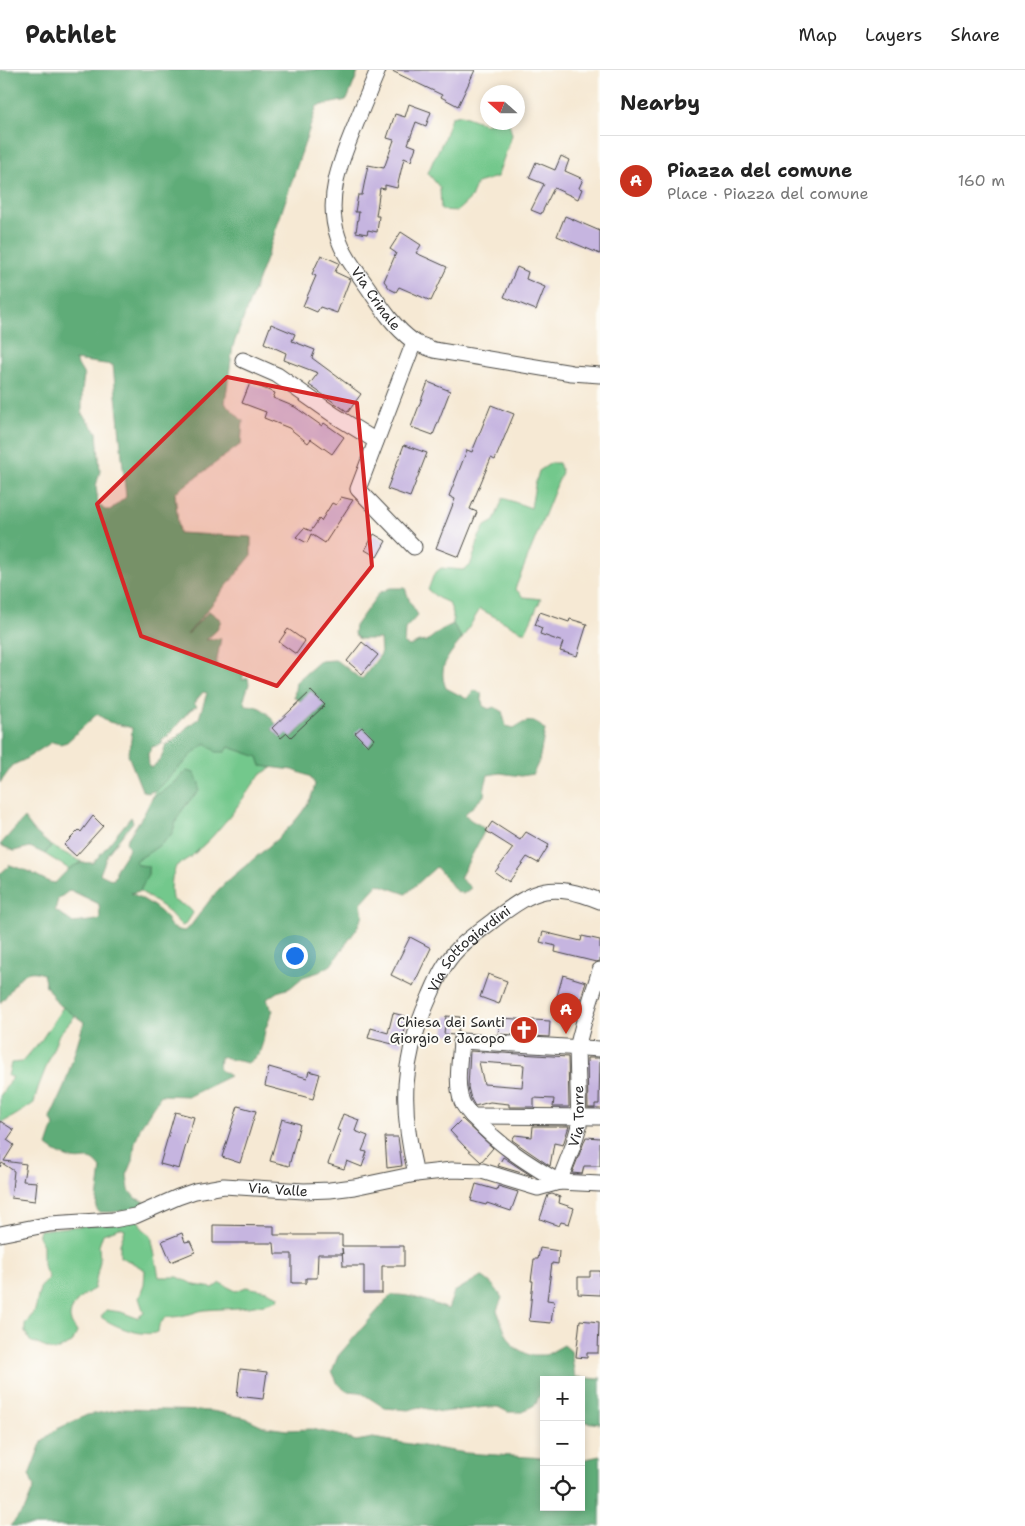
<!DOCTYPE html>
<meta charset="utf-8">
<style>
body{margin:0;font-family:"Shantell Sans",sans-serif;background:#f6f6f6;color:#222}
.controls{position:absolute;right:15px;bottom:15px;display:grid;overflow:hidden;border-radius:0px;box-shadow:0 2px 8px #0003}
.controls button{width:45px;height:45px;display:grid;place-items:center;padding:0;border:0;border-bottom:1px solid #e0e0e0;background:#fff;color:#222;font:25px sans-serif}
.compass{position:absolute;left:480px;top:15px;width:45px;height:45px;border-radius:50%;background:#fff;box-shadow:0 2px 8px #0003;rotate:291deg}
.you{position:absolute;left:294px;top:885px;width:18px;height:18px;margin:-12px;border:4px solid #fff;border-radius:50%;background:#1a73e8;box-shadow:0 0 0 8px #1a73e833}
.badge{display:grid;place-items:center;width:32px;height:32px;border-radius:50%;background:#c8321e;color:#fff;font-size:16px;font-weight:700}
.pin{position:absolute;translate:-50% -41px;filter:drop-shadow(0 1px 2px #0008)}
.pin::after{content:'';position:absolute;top:26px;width:18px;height:15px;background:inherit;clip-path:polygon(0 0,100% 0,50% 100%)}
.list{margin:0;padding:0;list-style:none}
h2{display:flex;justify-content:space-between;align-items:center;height:65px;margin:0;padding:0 20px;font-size:21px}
h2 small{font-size:16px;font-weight:400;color:#767676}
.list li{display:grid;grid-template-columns:32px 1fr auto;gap:15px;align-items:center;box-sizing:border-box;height:90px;padding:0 20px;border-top:1px solid #e0e0e0}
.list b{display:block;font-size:19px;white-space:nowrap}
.list p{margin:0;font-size:16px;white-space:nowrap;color:#767676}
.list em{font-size:16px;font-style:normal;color:#767676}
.icon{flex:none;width:28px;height:28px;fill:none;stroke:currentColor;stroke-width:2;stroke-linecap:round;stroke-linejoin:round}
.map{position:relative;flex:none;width:600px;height:1456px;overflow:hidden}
header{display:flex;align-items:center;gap:30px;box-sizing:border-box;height:70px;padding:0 25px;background:#fff;border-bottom:1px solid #e0e0e0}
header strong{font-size:24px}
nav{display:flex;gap:28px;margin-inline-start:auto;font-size:18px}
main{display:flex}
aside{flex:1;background:#fff}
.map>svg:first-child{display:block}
.green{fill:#73c88c;stroke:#4f7a5c}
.forest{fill:#5eac78;stroke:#446c52;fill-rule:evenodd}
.building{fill:#c6b5e0;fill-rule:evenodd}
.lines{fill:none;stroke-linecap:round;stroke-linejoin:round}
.minor-casing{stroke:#494844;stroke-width:17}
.minor{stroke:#fff;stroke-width:15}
.marked{fill:#d62828;fill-opacity:0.2;stroke:#d62828;stroke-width:4;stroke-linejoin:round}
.labels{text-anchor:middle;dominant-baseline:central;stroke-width:4;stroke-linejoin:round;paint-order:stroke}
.street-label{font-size:14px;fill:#2b2b2b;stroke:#fdfcf7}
.poi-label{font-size:14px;fill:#2b2b2b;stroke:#fdfcf7;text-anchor:end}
</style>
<header>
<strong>Pathlet</strong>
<nav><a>Map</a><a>Layers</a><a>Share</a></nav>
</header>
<main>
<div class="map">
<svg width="600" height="1456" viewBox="0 0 600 1456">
<rect width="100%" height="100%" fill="#fdfcf7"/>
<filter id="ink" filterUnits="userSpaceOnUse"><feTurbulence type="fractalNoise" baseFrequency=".02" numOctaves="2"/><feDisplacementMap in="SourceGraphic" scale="10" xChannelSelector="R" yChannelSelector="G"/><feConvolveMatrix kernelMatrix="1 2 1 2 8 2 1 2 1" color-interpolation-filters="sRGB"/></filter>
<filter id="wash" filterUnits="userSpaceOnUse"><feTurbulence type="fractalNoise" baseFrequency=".0096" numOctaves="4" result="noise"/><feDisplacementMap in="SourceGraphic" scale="20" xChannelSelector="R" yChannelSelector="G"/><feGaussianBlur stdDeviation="1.12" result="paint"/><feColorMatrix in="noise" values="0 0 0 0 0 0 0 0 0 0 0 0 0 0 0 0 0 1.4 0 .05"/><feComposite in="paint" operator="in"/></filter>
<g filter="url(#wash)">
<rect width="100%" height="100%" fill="#f6e9d4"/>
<!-- green -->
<path class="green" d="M461,45L486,54L488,53H509L512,65L497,107L477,113L471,128L457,141L441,140L440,118L428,103L433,91L443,71L451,47Z
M551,393H559L562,402L515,519L524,527L541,529L525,563L480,539L462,569L453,554V543L449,533L438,528L428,520L434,504L441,498L463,500L470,496L475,482L479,467L485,456L494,451L503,428L531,438L535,415L539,401Z
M207,673L225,682L229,677L259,687L261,696L273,697L259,706L231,745L211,768L192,786L176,796L172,808L171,819L172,829C179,835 189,835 193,843L186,854L182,856L167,840L140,821L148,804V796L137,795L134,791C143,787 167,771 172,763C174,760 174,755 175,752C181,741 189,730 199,721L187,701L172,715L152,728L156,720L198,679Z
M51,776L82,792L69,799L45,784Z
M63,937L76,945L59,964L38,1018L34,1033L21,1042L0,1054V1026L13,1007L8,1006L11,993L22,992L42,969Z
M138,1150L143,1159L151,1165L159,1207H178L195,1215L213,1218L220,1213L236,1221L246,1217L267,1221L279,1226L278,1230C253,1239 230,1238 204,1240C198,1241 192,1244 185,1245C179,1247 172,1247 166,1247L159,1255L158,1262C143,1268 113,1256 101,1247L106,1240L121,1242L137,1248L144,1243L139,1228L144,1215L145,1200L131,1192L120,1187V1174L125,1160L120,1158L103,1164L99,1176L100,1191L94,1219C84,1224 71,1234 70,1247C70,1253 74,1257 77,1262L72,1273L54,1281L30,1271L25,1261V1255L35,1240L40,1218L49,1208L43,1195V1175L38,1166L40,1160Z"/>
<!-- forest -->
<path class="forest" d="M0,0H359L347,30L317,36L267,186L233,276L225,333L243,351L241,374L175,423L179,463L251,467V486L187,565L209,541L221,550L217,560L206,570L221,568L216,594L222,599L244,604L242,610L248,608L249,614L244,629L246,635C263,636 266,642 276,654L272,659L281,668L287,663L292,667L325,635L311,621L300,631L294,627L296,612L320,591L335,590L342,594L358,607L362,609L381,584L380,569H359L354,564L355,556L379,523L390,518H405L410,532L418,545L405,559L404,574L410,576L419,572L427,571L441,560L453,554L462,569C449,585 437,597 446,618L467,629L474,620L481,623L483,636L489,639L494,637L502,641L506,656L514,658C526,650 534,648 545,660L539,691L533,704L521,706L500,703L488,705L485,716L484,726L465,744C472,754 478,751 485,760L460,808L471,818L463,824L455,820L447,809L436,797L406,824L378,814L361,833L363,845L356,860L331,895L319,902L303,907L290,918L277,922L267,929L270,938L273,940L265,960L263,972L259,984L248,993L220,987L219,999L230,1006L189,1026L161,1025L141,1056L135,1072L133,1091L127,1105L129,1120L135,1128L145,1132C131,1143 116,1142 99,1142L96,1138L101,1098C90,1083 86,1092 72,1089C63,1086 54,1082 47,1076L54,1055L50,1048L64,1017L84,952L57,933L46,916L43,904C19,894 15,919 0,933V804L10,795L30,802L49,812L55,813C68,800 73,791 93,793L131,747L133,752L108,783L100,804L113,810L116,805V799L129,779L126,771L144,744L152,728L172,715L187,701L194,703L199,713V721C189,730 181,740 176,752C174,755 174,760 172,763C167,772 144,786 135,791L138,795L148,796V804L140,821L131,823C141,828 152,834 161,842C172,852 165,858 184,861L189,858C199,845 209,830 220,818C247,791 309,753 315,714L309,706L293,700L261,696L258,687L229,677L225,682H216L206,673L198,679L156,720L148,723L142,720L128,685L131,670L132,658L109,652L97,644L67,672L60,674L52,672L24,690L13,695L0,713ZM75,290L113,295L126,427L110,440H105L98,434L96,416L100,401L97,362L82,344V321L84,305ZM203,622L207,623L199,648L187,657L174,670L166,675L161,688L152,698L149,696L148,684L152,677L162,674V669L167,667L190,640L197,636L194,633ZM70,820L99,834L100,848L97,850L73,853L55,840L58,829Z
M24,748L34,761L51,776L45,784L30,777L14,781L0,775Z
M481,1206C491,1212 497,1219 502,1228L497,1240L505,1262L514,1277L529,1285H546L564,1275L571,1281L575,1307L599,1309L600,1307V1354L586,1352L581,1349V1310H544V1323L539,1326L536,1334L522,1342H508L498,1337H486L442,1342L419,1337L409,1340L385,1338L360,1322L346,1321L338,1314L332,1301L338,1286L391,1225C412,1224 429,1232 448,1239L454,1222Z
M123,1339L212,1341L246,1348L265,1357L287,1360L311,1359L339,1365L356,1371L373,1368L466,1383L544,1388V1437H581V1390L600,1386V1456H10L25,1439L34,1417L29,1405L42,1371L55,1360L87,1345Z"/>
<g id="blocks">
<!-- building -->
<path class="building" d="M390,0H475L458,36L441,27L442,25Z
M409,34L431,42L426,56L416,52L408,74L416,77L411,91L404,88L397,118L385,115V119L380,118L376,146H379L377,162L368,160L367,164L356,162L359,142H355L358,125H362L368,95L384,98L394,70L387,68L395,44L405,47Z
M561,86L569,90L565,101L583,109L579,118L582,119L578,129L554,118L541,144L531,140L544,114L529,108L536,92L555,100Z
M565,146L600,161V184L557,166Z
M401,162L421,175L416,183L447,197L431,231L399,217L396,222L390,219L384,211L396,183L390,179Z
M321,185L339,193L335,202L350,209L337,243L320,237L317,242L303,236L316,206L312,204Z
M517,197L528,202L526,209L545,217L536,240L504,227Z
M271,254L295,264L292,271L315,280L312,288L361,324L348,342L309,315L318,303L284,290L286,283L264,273Z
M428,312L450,321L433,365L411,357Z
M250,313L275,323L273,328L295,337L322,356L324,353L344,367L332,384L311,369L308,373L289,358L264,348L266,342L242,333Z
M491,335L514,344L495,390L491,388L470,439L477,442L459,487L436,478L455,429L449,426L467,380L472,382Z
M404,375L427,383L410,427L387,419Z
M341,427L353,430L325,473L311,464L307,473L296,467L304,458L311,461L319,449L321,451L332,433L336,435Z
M374,464L386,471L377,487L365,480Z
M540,542L569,552L570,549L587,554L577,586L560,581L563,572L540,564L542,558L535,555Z
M288,559L305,571L296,584L279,572Z
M362,572L378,585L362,604L347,591Z
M311,621L325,635L291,667L287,663L281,668L272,658Z
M362,657L374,669L368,676L355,663Z
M93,746L103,756L76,786L64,775L79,760L81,762Z
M492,752L520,770L526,762L549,775L538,793L527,787L509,812L495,802L513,778L486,761Z
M543,862L581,871L582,866L600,870V891L596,892L555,882L556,876L540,872Z
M410,867L431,878L413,916L391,905Z
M488,904L507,911L499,934L480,927Z
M563,905L586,912L576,946L553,940Z
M393,943L408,947L401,976L368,968L371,958L388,963Z
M446,946L460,947L458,962L454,965L444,964Z
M500,948L550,951L549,967L498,964Z
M470,981L568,987L569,1037H553L554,1029L534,1028V1037H509V1034L490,1032L475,1036L471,1029L468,1017ZM479,992L524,995L522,1017L484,1014Z
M587,988H600L599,1034H595V1038H588Z
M269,997L307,1008L309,1001L320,1004L313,1029L265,1016Z
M238,1036L256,1041L240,1093L222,1087Z
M175,1042L194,1047L179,1099L160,1094Z
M343,1044L359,1050L355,1061L368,1066L362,1081L367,1082L362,1097L347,1091L344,1099L328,1094L340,1061L337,1060Z
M282,1049L300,1054L289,1096L270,1091Z
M462,1049L493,1078L481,1092L464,1076L450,1061Z
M0,1051L14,1060L7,1070L14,1075L4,1091L26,1094L23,1111L37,1112L35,1131L11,1128L14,1101L2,1093L0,1097Z
M533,1056H569L563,1075L554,1073L550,1096L512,1070L515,1065L532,1067Z
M385,1067H398L402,1096L387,1098Z
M586,1067L600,1068V1096H584L582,1104L572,1103Z
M503,1087L521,1099L532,1106L498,1096Z
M476,1114L497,1120L498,1116L518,1122L511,1141L487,1133L486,1135L471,1131Z
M552,1124L560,1127L559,1133L574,1138L569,1154L561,1152L559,1156L540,1149L548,1125Z
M213,1155L274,1156V1165H342V1176H404V1196H382V1223H364V1196H343L342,1178L343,1184H318L317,1208H306V1213H292V1184H275L274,1173H213Z
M182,1163L185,1172L190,1171L195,1182L171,1192L162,1171Z
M540,1178L559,1181L558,1194L552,1193L547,1230L554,1231L551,1253L529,1251L533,1211H531L534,1189H538Z
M590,1201H600V1225L578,1224V1207H590Z
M580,1250L599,1252L598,1283H587V1288L576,1287Z
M240,1299L267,1302L263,1329L237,1326Z"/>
</g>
</g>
<g filter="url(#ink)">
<use href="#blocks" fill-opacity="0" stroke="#494844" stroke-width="1"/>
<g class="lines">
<defs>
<g id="minor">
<path id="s1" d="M378,0C370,19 362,38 355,56C340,92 325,129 338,167C344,187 359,204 371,222C383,240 395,258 413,271C419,275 427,277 434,280L572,303L600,305"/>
<path d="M414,272L358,419L414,477"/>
<path d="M243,290L277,305L334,345L376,371"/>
<path d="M472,1046L600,1047"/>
<path id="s2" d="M416,1104C400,1037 401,989 430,926C437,910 444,893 457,880C468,868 483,859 495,849C536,818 551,812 600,831"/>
<path d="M559,1112C529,1094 500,1076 476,1050C471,1045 465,1039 462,1032C455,1014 460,990 461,971L600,979"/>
<path id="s3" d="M559,1112L573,1076L579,1056L577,978L584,951L600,900"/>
<path id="s4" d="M0,1164L50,1154L113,1150L135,1146L178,1127L195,1121L224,1116L304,1121L330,1120L354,1117L416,1104L452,1100L482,1101L538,1118L559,1112L600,1114"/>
</g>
</defs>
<!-- minor casing -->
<use href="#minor" class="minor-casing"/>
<!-- minor -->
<use href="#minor" class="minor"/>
</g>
</g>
<!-- marked area -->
<path class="marked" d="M227,307L357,333L372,496L277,616L141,566L97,434Z"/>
<!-- icons -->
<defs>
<symbol id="church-disc" viewBox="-11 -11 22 22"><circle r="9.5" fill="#c8321e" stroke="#fdfcf7"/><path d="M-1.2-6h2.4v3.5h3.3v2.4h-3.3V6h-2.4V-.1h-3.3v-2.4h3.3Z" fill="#fff"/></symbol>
</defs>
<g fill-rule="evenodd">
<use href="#church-disc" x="508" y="944" width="32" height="32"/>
</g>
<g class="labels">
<!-- street labels -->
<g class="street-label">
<text stroke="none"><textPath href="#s1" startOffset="248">Via Crinale</textPath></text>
<text stroke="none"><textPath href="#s2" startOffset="245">Via Sottogiardini</textPath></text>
<text stroke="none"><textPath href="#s3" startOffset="69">Via Torre</textPath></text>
<text stroke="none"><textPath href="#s4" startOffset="285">Via Valle</textPath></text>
</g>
<!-- poi labels -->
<g class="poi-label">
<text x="505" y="952">Chiesa dei Santi<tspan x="505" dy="16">Giorgio e Jacopo</tspan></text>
</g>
</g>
</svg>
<div class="controls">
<button>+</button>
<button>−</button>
<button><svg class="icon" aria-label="locate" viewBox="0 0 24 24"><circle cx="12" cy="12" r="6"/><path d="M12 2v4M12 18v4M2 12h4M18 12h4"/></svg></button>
</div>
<svg class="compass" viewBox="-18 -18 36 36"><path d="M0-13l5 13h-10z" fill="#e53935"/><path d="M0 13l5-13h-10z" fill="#767676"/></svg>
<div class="you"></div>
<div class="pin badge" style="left:566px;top:964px">A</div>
</div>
<aside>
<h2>Nearby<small></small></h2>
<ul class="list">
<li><span class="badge">A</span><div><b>Piazza del comune</b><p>Place · Piazza del comune</p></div><em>160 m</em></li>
</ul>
</aside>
</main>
